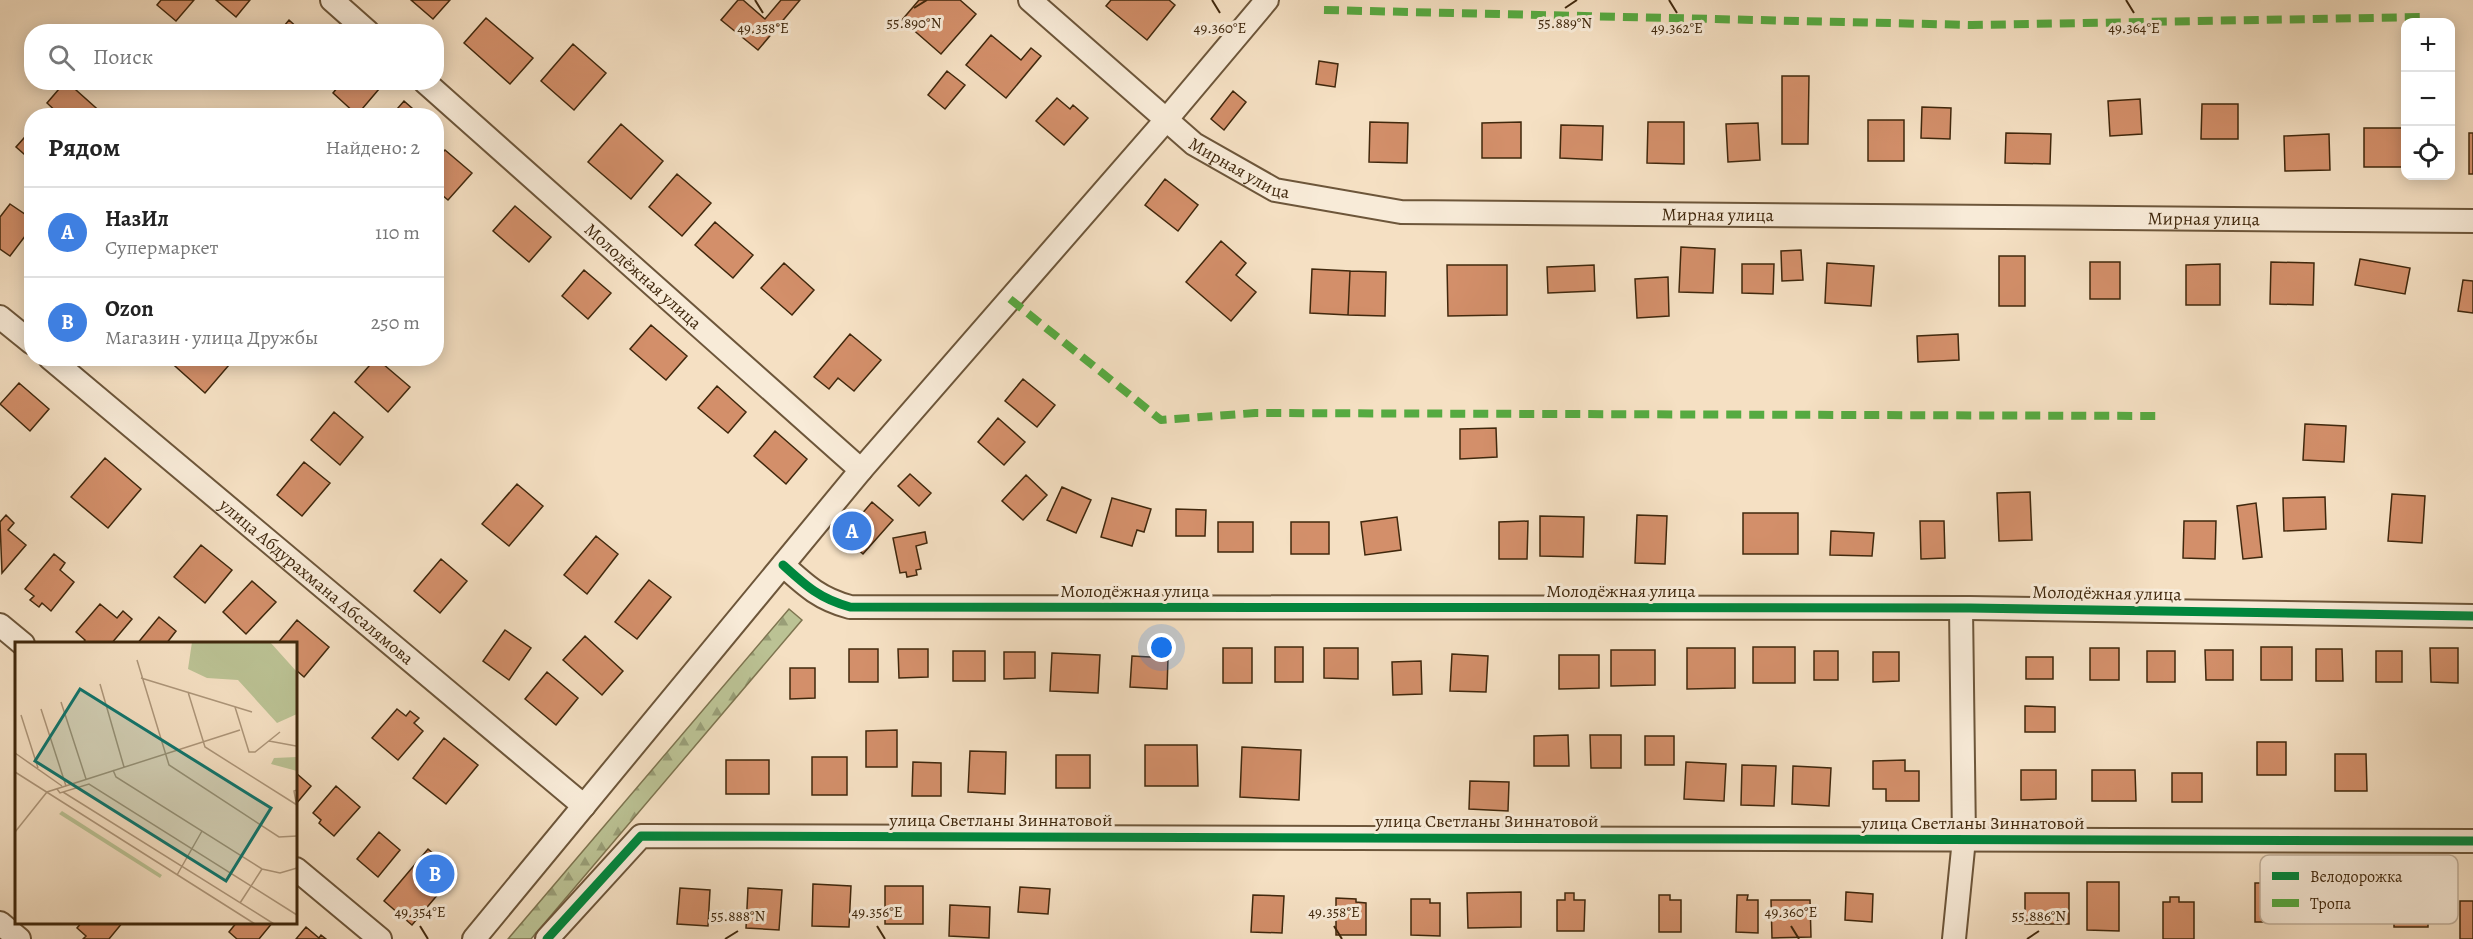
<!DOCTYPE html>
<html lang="ru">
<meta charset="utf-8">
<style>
body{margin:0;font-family:Alegreya,serif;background:#f6f6f6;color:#222}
.controls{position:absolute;right:18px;top:18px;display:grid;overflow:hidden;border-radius:12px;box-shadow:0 3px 15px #0003}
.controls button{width:54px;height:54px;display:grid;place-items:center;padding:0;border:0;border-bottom:2px solid #e0e0e0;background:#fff;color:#222;font:30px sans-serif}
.you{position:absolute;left:1162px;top:648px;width:21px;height:21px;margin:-15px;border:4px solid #fff;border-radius:50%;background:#1a73e8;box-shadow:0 0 0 9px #1a73e833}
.badge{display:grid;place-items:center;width:39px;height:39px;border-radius:50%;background:#2563eb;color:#fff;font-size:20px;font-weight:700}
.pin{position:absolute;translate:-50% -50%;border:3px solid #fff;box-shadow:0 2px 6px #0006}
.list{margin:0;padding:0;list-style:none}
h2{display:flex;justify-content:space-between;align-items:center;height:78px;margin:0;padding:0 24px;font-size:26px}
h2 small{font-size:20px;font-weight:400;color:#767676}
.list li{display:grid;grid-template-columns:39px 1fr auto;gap:18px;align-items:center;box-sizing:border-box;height:90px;padding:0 24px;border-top:2px solid #e0e0e0}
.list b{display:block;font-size:22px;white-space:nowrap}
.list p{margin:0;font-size:20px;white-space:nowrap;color:#767676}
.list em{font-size:20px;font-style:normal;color:#767676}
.icon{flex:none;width:33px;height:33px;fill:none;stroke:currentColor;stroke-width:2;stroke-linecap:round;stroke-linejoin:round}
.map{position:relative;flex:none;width:2473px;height:939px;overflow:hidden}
.search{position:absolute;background:#fff;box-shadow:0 3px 15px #0003;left:24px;top:24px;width:420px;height:66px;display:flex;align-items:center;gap:15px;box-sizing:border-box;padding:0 21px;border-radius:24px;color:#767676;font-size:22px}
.panel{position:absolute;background:#fff;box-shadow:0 3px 15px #0003;left:24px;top:108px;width:420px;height:258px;border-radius:24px}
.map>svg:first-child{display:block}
.forest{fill:url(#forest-firs);stroke:#7e7550;stroke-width:1.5}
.building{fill:#d38f6a;stroke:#40280d;stroke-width:1.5}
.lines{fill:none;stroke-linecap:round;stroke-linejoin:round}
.minor-casing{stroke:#6d563a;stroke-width:26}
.minor{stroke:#f8ebd8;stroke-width:22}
.quiet{stroke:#56aa41;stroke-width:8;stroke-dasharray:15 8;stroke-linecap:butt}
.cycleway-casing{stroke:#f8ebd8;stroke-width:13}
.cycleway{stroke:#00873e;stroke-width:9}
.ticks{fill:none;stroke:#40280d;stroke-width:2}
.labels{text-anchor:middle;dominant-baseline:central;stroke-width:6;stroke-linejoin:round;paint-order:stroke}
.street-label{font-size:18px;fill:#40280d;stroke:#f8ebd8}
.inset-road{fill:none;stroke:#ad967a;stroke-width:1.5}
.view{fill:#0f766e;fill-opacity:0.15;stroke:#0f766e;stroke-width:3}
.inset-edge{fill:none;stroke:#40280d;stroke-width:3}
.key{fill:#f8ebd8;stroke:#c1b09b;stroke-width:1.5}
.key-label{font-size:16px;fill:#40280d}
.ticks-label{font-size:15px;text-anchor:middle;fill:#40280d;stroke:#f8ebd8;stroke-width:6;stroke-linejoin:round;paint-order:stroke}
</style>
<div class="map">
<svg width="2473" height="939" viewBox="0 0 2473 939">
<defs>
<pattern id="forest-firs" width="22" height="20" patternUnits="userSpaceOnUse" patternTransform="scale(1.5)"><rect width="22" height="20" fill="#bbc294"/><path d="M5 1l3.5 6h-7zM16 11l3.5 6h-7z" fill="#999e77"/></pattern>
</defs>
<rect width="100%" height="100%" fill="#f5e0c3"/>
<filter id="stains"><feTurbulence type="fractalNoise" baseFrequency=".00333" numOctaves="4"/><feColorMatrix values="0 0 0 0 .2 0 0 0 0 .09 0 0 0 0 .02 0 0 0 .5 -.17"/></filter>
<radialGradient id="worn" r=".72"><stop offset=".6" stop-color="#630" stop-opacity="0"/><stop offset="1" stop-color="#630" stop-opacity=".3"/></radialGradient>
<!-- forest -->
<path class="forest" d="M789,609L802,620L531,939H508Z"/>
<!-- building -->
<path class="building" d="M161,0H194L176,21L157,5Z
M216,0H250L236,17Z
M411,0H450L433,19Z
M738,0H743L765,19L781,0H800L758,50L721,20Z
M919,0H960L976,14L941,54L902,20Z
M1111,0H1169L1175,5L1147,40L1106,6Z
M486,18L533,58L510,84L464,43Z
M289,20L302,32H279Z
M991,35L1021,60L1031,48L1041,56L1006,98L966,65Z
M573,44L606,73L574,110L541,81Z
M1319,61L1338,64L1335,87L1316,84Z
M947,71L965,85L945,109L928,95Z
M1782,76H1809L1808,144H1782Z
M65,82H67L104,115L61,116L47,103Z
M342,82H372L379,89L357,115L333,93Z
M1233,91L1246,102L1224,130L1211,119Z
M1057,98L1070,109L1073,105L1088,118L1064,145L1036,121Z
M2140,99L2142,134L2110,136L2108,101Z
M404,101L421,116H391Z
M2202,104H2238V139H2201Z
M1922,107L1951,108L1950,139L1921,138Z
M1868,120H1904V161H1868Z
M1370,122L1408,123L1407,163L1369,162Z
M1521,122V158H1482V123Z
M1648,122H1684V164L1647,163Z
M1758,123L1760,160L1728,162L1726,124Z
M621,124L663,161L631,199L588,162Z
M1561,125L1603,126L1602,160L1560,158Z
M2364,128H2404V167H2364Z
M32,129V161L16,147Z
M2006,133L2051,134L2050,164L2005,163Z
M2469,133H2473V174H2469Z
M2329,134L2330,170L2285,171L2284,136Z
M445,150L472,173L448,200L436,190V159Z
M677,174L711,203L682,236L649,207Z
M1165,179L1198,205L1178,231L1145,205Z
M10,204L32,219V227L10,256L0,249V217Z
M515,206L551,237L529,262L493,231Z
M715,222L753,255L733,278L695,245Z
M1221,241L1246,263L1236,275L1256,292L1231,321L1186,282Z
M1681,247L1715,249L1713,293L1679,292Z
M1801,250L1803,280L1782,281L1781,251Z
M1999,256H2025V306H1999Z
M2360,259L2410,268L2405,294L2355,285Z
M2090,262H2120V299H2090Z
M2271,262L2314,263L2313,305L2270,304Z
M784,263L814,290L792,315L761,288Z
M1827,263L1874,266L1871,306L1825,303Z
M1742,264H1774L1773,294L1742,293Z
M2220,264V305H2186V265Z
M1447,265H1507V315L1448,316Z
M1594,265L1595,291L1548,293L1547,267Z
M1312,269L1350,271L1348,315L1310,313Z
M584,270L611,293L588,319L562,296Z
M1350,271L1386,272L1385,316L1348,315Z
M1668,277L1669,316L1637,318L1635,279Z
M2463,280L2473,281V313L2458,311Z
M651,325L687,356L666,380L630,349Z
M850,334L881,360L854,391L838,378L829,389L814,377Z
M1958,334L1959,360L1918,362L1917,336Z
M166,358H235L205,393Z
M376,358L410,387L388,412L355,382Z
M1023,379L1055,405L1037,427L1005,401Z
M19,383L49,409L30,431L0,404Z
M717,386L746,412L728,433L698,408Z
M334,412L363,437L340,465L311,440Z
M998,418L1025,442L1004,465L978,442Z
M2305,424L2346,426L2344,462L2303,460Z
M1496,428L1497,457L1460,459V429Z
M775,431L807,459L786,484L754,456Z
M105,458L141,489L108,528L71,497Z
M304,462L330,483L302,516L277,495Z
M910,474L931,493L919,506L898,486Z
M1026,475L1047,495L1023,520L1002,501Z
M517,484L543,506L509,546L482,524Z
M1062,487L1091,500L1076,533L1047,520Z
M2030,492L2032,540L1999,541L1997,493Z
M2392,494L2425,496L2422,543L2388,541Z
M2325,497L2326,529L2284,531L2283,498Z
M1112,498L1151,509L1144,532L1137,530L1132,546L1101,537Z
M872,502L893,520L863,554L843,536Z
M2256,503L2262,557L2243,559L2237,506Z
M1176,509L1206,510L1205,536H1176Z
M1743,513H1798V554H1743Z
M6,515L14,523L8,530L26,545L2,573L0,522Z
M1637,515L1667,516L1665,564L1635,563Z
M1540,516L1584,517L1583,557L1540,556Z
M1397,517L1401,550L1365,555L1361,522Z
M1528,521L1527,559H1499V522Z
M1920,521H1944L1945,558L1921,559Z
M2184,521H2216L2215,559L2183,558Z
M1218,522H1253V552H1218Z
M1291,522H1329V554H1291Z
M1831,531L1874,533L1872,556L1830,555Z
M925,532L927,543L916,546L921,569L916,570L917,575L907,577L906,572L900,573L893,538Z
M596,536L618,554L587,594L564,575Z
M201,545L232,570L205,603L174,577Z
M54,554L65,563L60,570L74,582L51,611L42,603L39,607L30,600L34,596L25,589Z
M441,559L467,581L440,613L414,591Z
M649,580L671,597L637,639L615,622Z
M252,581L276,602L246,634L223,612Z
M100,604L117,618L123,611L132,619L111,644H82L85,640L76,632Z
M159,617L176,631L166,644H137Z
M297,620L329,647L304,677L296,670V644H277Z
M505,630L531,648L509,680L483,661Z
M585,636L623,671L602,695L563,660Z
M1275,647H1303V682H1275Z
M1753,647H1795V683H1753Z
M2261,647H2292V680H2261Z
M1223,648H1252V683H1223Z
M1324,648H1358V679L1324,678Z
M1687,648H1735V688L1687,689Z
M2090,648H2119V680H2090Z
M2430,648H2458V683L2431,682Z
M849,649H878V682H849Z
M898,649H928V677L899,678Z
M2316,649H2342L2343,681H2316Z
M1611,650H1655V685L1611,686Z
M2205,650H2233V680H2206Z
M953,651H985V681H953Z
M1814,651H1838V680H1814Z
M2147,651H2175V682H2147Z
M2376,651H2402V682H2376Z
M1004,652H1035V678L1004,679Z
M1873,652H1899V681L1873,682Z
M1052,653L1100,655L1098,693L1050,691Z
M1452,654L1488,656L1486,692L1450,691Z
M1559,655H1599V688L1559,689Z
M1132,656L1168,658L1167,689L1130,687Z
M2026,657H2053V679H2026Z
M1421,661L1422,694L1393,695L1392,662Z
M790,668H815V698L790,699Z
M547,672L578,698L556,725L525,699Z
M2025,706L2055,707V732H2025Z
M397,709L406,716L410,711L419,718L414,723L423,731L398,760L372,738Z
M897,730V767H866V731Z
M1568,735L1569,766H1534V736Z
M1590,735H1621V768H1591Z
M1645,736H1674V765H1645Z
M444,738L478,765L446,804L413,778Z
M2257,742H2286V775H2257Z
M1145,745H1197L1198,786H1145Z
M1242,747L1301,750L1299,800L1240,797Z
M970,751L1006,752L1005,794L968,792Z
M2335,754H2366L2367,791H2335Z
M1056,755H1090V788H1056Z
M812,757H847V795H812Z
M726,760H769V794H726Z
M1905,760V771H1919V801H1886V789H1873V761Z
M913,762L941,763V796H912Z
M1686,762L1726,764L1724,801L1684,799Z
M1742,765L1776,766L1774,806L1741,805Z
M1793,766L1831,768L1829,806L1792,804Z
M2021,770H2056V799L2021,800Z
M2092,770H2135L2136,801H2092Z
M296,773L311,786L296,804Z
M2172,773H2202V802H2172Z
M1470,781L1509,782L1508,811L1469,809Z
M336,786L360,807L334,836L319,823L321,820L313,813Z
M379,832L400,850L378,877L357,859Z
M428,849L456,873L412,925L384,901Z
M2087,882H2119V931L2087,930Z
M2255,883H2294V922H2255Z
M813,884L851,886L849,927L812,926Z
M885,886H923V924H885Z
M1020,887L1050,889L1048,914L1018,912Z
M680,888L710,890L708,926L677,924Z
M748,888L782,890L779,930L746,928Z
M1521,892V927L1468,928L1467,893Z
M1846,892L1873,894L1872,922L1845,920Z
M1565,893H1574V900H1585L1584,931H1557V900H1565Z
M2025,893H2069V924H2025Z
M1253,895L1284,896L1282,933L1251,932Z
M1659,895H1670V900H1681V932H1659Z
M1737,895H1748L1747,900H1758V933L1736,932Z
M2170,897H2179V902H2194V939H2163V902H2170Z
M1336,898L1356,899V902L1366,903V935H1336Z
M1411,899H1430V903H1440V936L1411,935Z
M2394,899H2428V927H2394Z
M1771,900H1810L1811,937L1772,938Z
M2460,901H2473V939H2460Z
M950,905L990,907L989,938L949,936Z
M82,922H123L109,939H83L86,936L77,928Z
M237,922H273L259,939H237L229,932Z
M306,927L319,938L321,935L326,939H296Z"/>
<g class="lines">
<defs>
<g id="minor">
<path d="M332,0L368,32"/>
<path id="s1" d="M1030,0L1194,144L1275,190L1401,212L2473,221"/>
<path id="s2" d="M425,82L861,470"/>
<path d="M0,317L32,343"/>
<path id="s3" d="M50,358L584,806"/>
<path d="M783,565C806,586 820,599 850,607L1970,608L2473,616"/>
<path d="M0,625L23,644"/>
<path d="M296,869L380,939"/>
<path d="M0,923L19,939"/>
<path d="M474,939L861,470L1166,120L1267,0"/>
<path d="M547,939L641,836L2473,841"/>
<path d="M1954,939L1964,839L1961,608"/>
</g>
</defs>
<!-- minor casing -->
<use href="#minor" class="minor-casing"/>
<!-- minor -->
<use href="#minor" class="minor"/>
<!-- quiet -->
<path class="quiet" d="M1324,10L1972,25L2426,17
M1010,299L1161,420L1255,413L2159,416"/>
<defs>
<path id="cycleway" d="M783,565C806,586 820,599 850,607L1970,608L2473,616
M547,939L641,836L2473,841"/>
</defs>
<!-- cycleway casing -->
<use href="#cycleway" class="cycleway-casing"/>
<!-- cycleway -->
<use href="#cycleway" class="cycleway"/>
</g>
<!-- ticks -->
<path class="ticks" d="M755,0L763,13M1212,0L1220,13M1669,0L1677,13M2126,0L2134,13M914,8L927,0M1565,8L1577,0M420,926L428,939M877,926L885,939M1334,926L1342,939M1791,926L1799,939M725,939L738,931M2027,939L2039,931"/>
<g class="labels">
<!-- street labels -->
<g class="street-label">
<text stroke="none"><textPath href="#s1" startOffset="270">Мирная улица</textPath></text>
<text stroke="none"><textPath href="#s1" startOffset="756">Мирная улица</textPath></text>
<text stroke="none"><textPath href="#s1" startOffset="1242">Мирная улица</textPath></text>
<text stroke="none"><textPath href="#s2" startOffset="292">Молодёжная улица</textPath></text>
<text stroke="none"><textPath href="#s3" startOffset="348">улица Абдурахмана Абсалямова</textPath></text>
<text x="1135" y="591">Молодёжная улица</text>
<text x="1621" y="591">Молодёжная улица</text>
<text transform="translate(2107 593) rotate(1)">Молодёжная улица</text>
<text x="1001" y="820">улица Светланы Зиннатовой</text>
<text x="1487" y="821">улица Светланы Зиннатовой</text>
<text x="1973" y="823">улица Светланы Зиннатовой</text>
</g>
</g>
<!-- overview -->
<g transform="translate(15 642)">
<rect width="282" height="282" fill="#f5e0c3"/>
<path d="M177,0H255L282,30V72L262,81L223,38L192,36L173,27ZM282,115V129L256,122L259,116ZM47,169L147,233L145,236L44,172Z" fill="#bbc294"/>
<path class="inset-road" d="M122,18L154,123L264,195L282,194M126,36L237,70M85,42L109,125M173,50L190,105L282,163M46,60L71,137M220,65L234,110H240L265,90M26,67L51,144M6,73L23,126M254,99L281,104M0,111L47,144M98,128L101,135L247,227L265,231L282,226M0,130L240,282M42,147L45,151L74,142L282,273M282,148L279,149L282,165M48,150L259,282M0,190L32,150L225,88M162,233L187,189M225,261L247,227"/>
<path class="view" d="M65,47L256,166L211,239L20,119Z"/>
<rect width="282" height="282" class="inset-edge"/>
</g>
<!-- legend -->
<rect x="2260" y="855" width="198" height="69" rx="9" class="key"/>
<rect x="2272" y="872" width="27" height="8" fill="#00873e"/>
<rect x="2272" y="899" width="27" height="8" fill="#56aa41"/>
<g class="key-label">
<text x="2310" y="882">Велодорожка</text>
<text x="2310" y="909">Тропа</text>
</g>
<g class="ticks-label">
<text x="914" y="28">55.890°N</text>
<text x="1565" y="28">55.889°N</text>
<text x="2134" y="33">49.364°E</text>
<text x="763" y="33">49.358°E</text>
<text x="1220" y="33">49.360°E</text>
<text x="1677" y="33">49.362°E</text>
<text x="420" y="917">49.354°E</text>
<text x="877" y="917">49.356°E</text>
<text x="1334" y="917">49.358°E</text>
<text x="1791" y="917">49.360°E</text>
<text x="738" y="921">55.888°N</text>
<text x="2039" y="921">55.886°N</text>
</g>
<rect width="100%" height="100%" filter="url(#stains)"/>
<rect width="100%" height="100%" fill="url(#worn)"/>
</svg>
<div class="controls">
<button>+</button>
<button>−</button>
<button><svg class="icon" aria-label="locate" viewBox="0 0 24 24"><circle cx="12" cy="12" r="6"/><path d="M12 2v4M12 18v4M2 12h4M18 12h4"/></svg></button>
</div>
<div class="you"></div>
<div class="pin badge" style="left:852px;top:531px;background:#3f7fe0">A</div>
<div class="pin badge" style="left:435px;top:874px;background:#3f7fe0">B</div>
<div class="search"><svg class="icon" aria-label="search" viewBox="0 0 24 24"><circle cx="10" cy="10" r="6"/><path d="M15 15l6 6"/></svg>Поиск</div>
<section class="panel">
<h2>Рядом<small>Найдено: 2</small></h2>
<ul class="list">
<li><span class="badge" style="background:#3f7fe0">A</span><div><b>НазИл</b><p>Супермаркет</p></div><em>110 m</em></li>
<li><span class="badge" style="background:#3f7fe0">B</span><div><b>Ozon</b><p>Магазин · улица Дружбы</p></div><em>250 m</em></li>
</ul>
</section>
</div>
